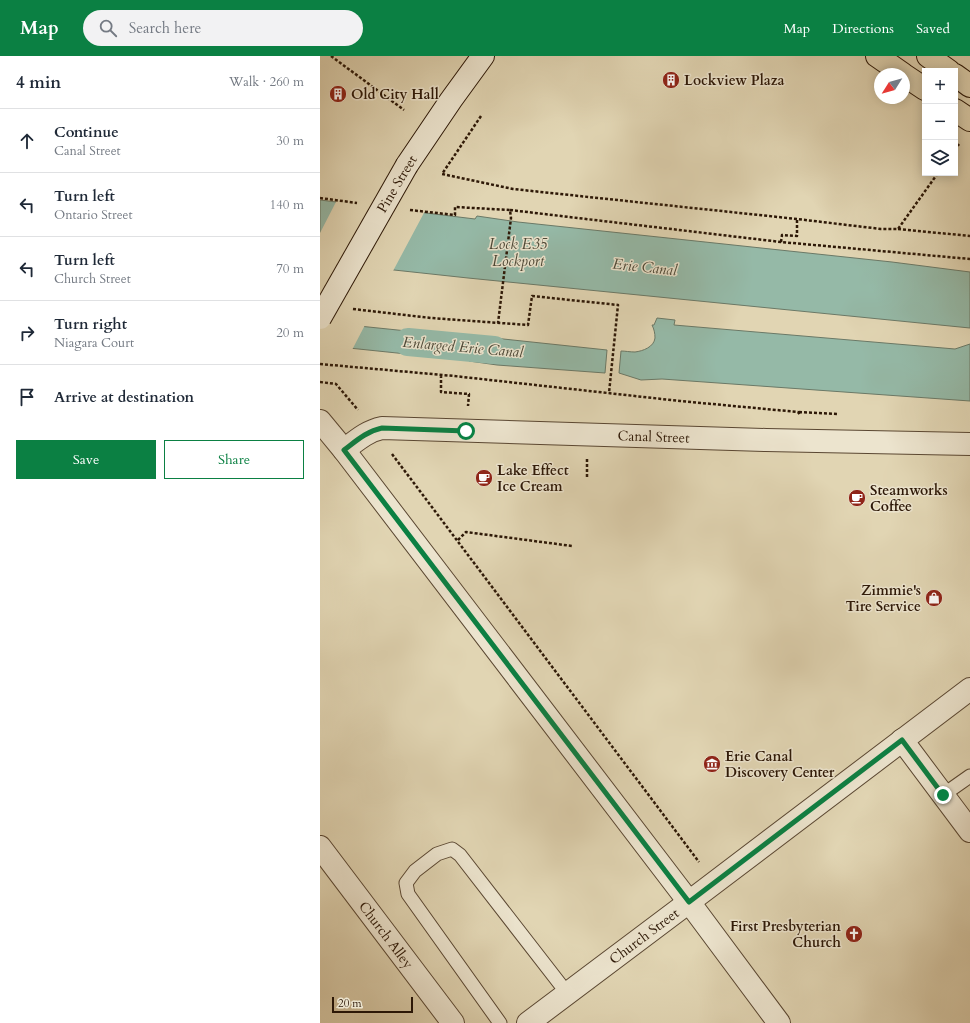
<!DOCTYPE html>
<meta charset="utf-8">
<style>
body{margin:0;font-family:Cardo,serif;background:#f2f2f3;color:#1f2937}
.controls{position:absolute;right:12px;top:12px;display:grid;overflow:hidden;border-radius:0px;box-shadow:0 2px 10px #0003}
.controls button{width:36px;height:36px;display:grid;place-items:center;padding:0;border:0;border-bottom:1px solid #e0e1e3;background:#fff;color:#1f2937;font:20px sans-serif}
.compass{position:absolute;left:554px;top:12px;width:36px;height:36px;border-radius:50%;background:#fff;box-shadow:0 2px 10px #0003;rotate:233deg}
.scale{position:absolute;left:12px;bottom:10px;width:81px;box-sizing:border-box;padding-left:4px;border:2px solid #2d1807;border-top:0;font-size:11px;line-height:14px;white-space:nowrap;color:#2d1807;-webkit-text-stroke:3px #ece4ce;paint-order:stroke}
.stop{position:absolute;width:12px;height:12px;margin:-9px;border:3px solid #0b8043;border-radius:50%;background:#fff}
.stop.end{background:#0b8043;border-color:#fff;box-shadow:0 1px 4px #0008}
.list{margin:0;padding:0;list-style:none}
h2{display:flex;justify-content:space-between;align-items:center;height:52px;margin:0;padding:0 16px;font-size:17px}
h2 small{font-size:13px;font-weight:400;color:#747a83}
.list li{display:grid;grid-template-columns:26px 1fr auto;gap:12px;align-items:center;box-sizing:border-box;height:64px;padding:0 16px;border-top:1px solid #e0e1e3}
.list b{display:block;font-size:15px;white-space:nowrap}
.list p{margin:0;font-size:13px;white-space:nowrap;color:#747a83}
.list em{font-size:13px;font-style:normal;color:#747a83}
.actions{display:flex;gap:8px;padding:12px 16px}
.actions a{flex:1;padding:9px 0;border:1px solid #0b8043;border-radius:0px;text-align:center;font-size:14px;color:#0b8043}
.actions .main{background:#0b8043;color:#fff}
.icon{flex:none;width:22px;height:22px;fill:none;stroke:currentColor;stroke-width:2;stroke-linecap:round;stroke-linejoin:round}
.map{position:relative;flex:none;width:650px;height:967px;overflow:hidden}
header{display:flex;align-items:center;gap:24px;box-sizing:border-box;height:56px;padding:0 20px;background:#0b8043;color:#fff}
header strong{font-size:19px}
nav{display:flex;gap:22px;margin-inline-start:auto;font-size:14px}
.search{width:280px;height:36px;background:#f2f2f3;display:flex;align-items:center;gap:10px;box-sizing:border-box;padding:0 14px;border-radius:22px;color:#747a83;font-size:15px}
main{display:flex}
aside{flex:1;background:#fff}
.map>svg:first-child{display:block}
.water{fill:#95b9a7;stroke:#6b7967}
.pier{fill:#e1d5b3}
.lines{fill:none;stroke-linecap:round;stroke-linejoin:round}
.canal{stroke:#95b9a7;stroke-width:28}
.lane-casing{stroke:#5a4732;stroke-width:15}
.street-casing{stroke:#5a4732;stroke-width:24}
.secondary-casing{stroke:#2d1807;stroke-width:24}
.primary-casing{stroke:#2d1807;stroke-width:24}
.path{stroke:#2d1807;stroke-width:2.5;stroke-dasharray:3 2;stroke-linecap:butt}
.lane{stroke:#ece4ce;stroke-width:13}
.street{stroke:#ece4ce;stroke-width:22}
.secondary{stroke:#ece4ce;stroke-width:22}
.primary{stroke:#e1d5b3;stroke-width:22}
.secondary-bridge-casing{stroke:#2d1807;stroke-width:24;stroke-linecap:butt}
.secondary-bridge{stroke:#ece4ce;stroke-width:22}
.route{stroke:#0b8043;stroke-width:5}
.labels{text-anchor:middle;dominant-baseline:central;stroke-width:3;stroke-linejoin:round;paint-order:stroke}
.poi-label{font-size:14px;font-weight:bold;fill:#2d1807;stroke:#ece4ce;text-anchor:start}
.street-label{font-size:14px;fill:#2d1807;stroke:#ece4ce}
.water-label{font-size:15px;font-style:italic;fill:#4c4837;stroke:#ece4ce}
</style>
<header>
<strong>Map</strong>
<div class="search"><svg class="icon" aria-label="search" viewBox="0 0 24 24"><circle cx="10" cy="10" r="6"/><path d="M15 15l6 6"/></svg>Search here</div>
<nav><a>Map</a><a>Directions</a><a>Saved</a></nav>
</header>
<main>
<aside>
<h2>4 min<small>Walk · 260 m</small></h2>
<ul class="list">
<li><svg class="icon" aria-label="ahead" viewBox="0 0 24 24"><path d="M12 20V5M6 11l6-6 6 6"/></svg><div><b>Continue</b><p>Canal Street</p></div><em>30 m</em></li>
<li><svg class="icon" aria-label="left" viewBox="0 0 24 24"><path d="M17 20v-9H6M10 6l-5 5 5 5"/></svg><div><b>Turn left</b><p>Ontario Street</p></div><em>140 m</em></li>
<li><svg class="icon" aria-label="left" viewBox="0 0 24 24"><path d="M17 20v-9H6M10 6l-5 5 5 5"/></svg><div><b>Turn left</b><p>Church Street</p></div><em>70 m</em></li>
<li><svg class="icon" aria-label="right" viewBox="0 0 24 24"><path d="M7 20v-9h11M14 6l5 5-5 5"/></svg><div><b>Turn right</b><p>Niagara Court</p></div><em>20 m</em></li>
<li><svg class="icon" aria-label="arrive" viewBox="0 0 24 24"><path d="M6 21V4h12l-3 4 3 4H6"/></svg><div><b>Arrive at destination</b></div></li>
</ul>
<div class="actions"><a class="main">Save</a><a>Share</a></div>
</aside>
<div class="map">
<svg width="650" height="967" viewBox="0 0 650 967">
<rect width="100%" height="100%" fill="#e1d5b3"/>
<filter id="stains"><feTurbulence type="fractalNoise" baseFrequency=".005" numOctaves="4"/><feColorMatrix values="0 0 0 0 .2 0 0 0 0 .09 0 0 0 0 .02 0 0 0 .5 -.17"/></filter>
<radialGradient id="worn" r=".72"><stop offset=".6" stop-color="#630" stop-opacity="0"/><stop offset="1" stop-color="#630" stop-opacity=".3"/></radialGradient>
<!-- water -->
<path class="water" d="M0,144L155,163L157,160L198,166L572,206L650,216V272L148,222L0,206Z
M337,262L355,264L354,269L635,293L650,288V345L342,323L321,324L299,317L301,295C305,295 310,296 315,296C323,295 334,291 335,282C335,277 334,273 332,269H334Z
M0,266L126,279L125,302L0,289Z
M136,278L287,294L285,317L177,309L149,305L148,303H134Z"/>
<!-- pier -->
<path class="pier" d="M17,144L105,155L73,215L0,208V177Z
M0,264L45,269L32,294L0,291Z"/>
<g class="lines">
<!-- canal -->
<path class="canal" d="M88,286L174,294"/>
<defs>
<path id="lane" d="M623,739L650,720
M180,967L88,838L86,827L95,815L117,798L132,793L140,799L247,937"/>
<g id="street">
<path d="M0,365L24,394L369,846L459,967"/>
<path id="s1" d="M24,394C36,385 47,375 62,372L446,384L650,388"/>
<path d="M582,684L650,775"/>
<path id="s2" d="M0,791L133,967"/>
<path id="s3" d="M208,967L369,846L650,633"/>
</g>
<path id="secondary" d="M87,109L131,44L163,0"/>
<path id="primary" d="M557,0L583,18
M608,0L629,15
M584,19L605,33
M635,19L650,30
M635,54L650,64"/>
</defs>
<!-- lane casing -->
<use href="#lane" class="lane-casing"/>
<!-- street casing -->
<use href="#street" class="street-casing"/>
<!-- secondary casing -->
<use href="#secondary" class="secondary-casing"/>
<!-- primary casing -->
<use href="#primary" class="primary-casing"/>
<!-- path -->
<path class="path" d="M11,0L84,54
M161,60L122,118L193,133L477,163L561,173H578L618,117
M635,94L639,88
M0,142L37,147
M90,154L135,159V151L190,154L191,162L178,267
M190,154L461,186L650,203
M578,173L650,180
M461,186L462,179L477,180V163
M33,253L111,262L208,269L212,240L298,249L289,337
M0,308L134,320L360,345L478,356L480,359
M121,319V336L149,338L148,350
M0,326L16,328L38,354
M479,356L518,358
M72,398L379,806
M267,421V403
M138,484L146,476L252,490"/>
<!-- lane -->
<use href="#lane" class="lane"/>
<!-- street -->
<use href="#street" class="street"/>
<!-- secondary -->
<use href="#secondary" class="secondary"/>
<!-- primary -->
<use href="#primary" class="primary"/>
<defs>
<path id="secondary-bridge" d="M0,262L87,109"/>
</defs>
<!-- secondary-bridge casing -->
<use href="#secondary-bridge" class="secondary-bridge-casing"/>
<!-- secondary-bridge -->
<use href="#secondary-bridge" class="secondary-bridge"/>
</g>
<g class="lines">
<!-- route -->
<path class="route" d="M146,375L62,372C47,375 36,385 24,394L369,846L582,684L623,739"/>
</g>
<!-- icons -->
<defs>
<symbol id="building-disc" viewBox="-11 -11 22 22"><circle r="9.5" fill="#8f2418" stroke="#ece4ce"/><path d="M-4-6H4V6H1V3H-1V6H-4ZM-2.5-4.3h1.7v1.8h-1.7ZM.8-4.3h1.7v1.8H.8ZM-2.5-1h1.7V.8h-1.7ZM.8-1h1.7V.8H.8Z" fill="#fff"/></symbol>
<symbol id="cafe-disc" viewBox="-11 -11 22 22"><circle r="9.5" fill="#8f2418" stroke="#ece4ce"/><path d="M-5.5-4.5H6V0H3Q3 3.5 0 3.5H-2.5Q-5.5 3.5-5.5 0ZM3-3.2v2h1.7v-2ZM-6 4.5H4V6H-6Z" fill="#fff"/></symbol>
<symbol id="shop-disc" viewBox="-11 -11 22 22"><circle r="9.5" fill="#8f2418" stroke="#ece4ce"/><path d="M-5-2.5h2.3a2.7 3.5 0 0 1 5.4 0H5L5.5 6h-11ZM-1.5-2.5h3a1.5 2.3 0 0 0-3 0Z" fill="#fff"/></symbol>
<symbol id="museum-disc" viewBox="-11 -11 22 22"><circle r="9.5" fill="#8f2418" stroke="#ece4ce"/><path d="M0-6L6-3V-2H-6V-3ZM-5-1h2V3h-2ZM-1-1h2V3h-2ZM3-1h2V3H3ZM-6 4H6V6H-6Z" fill="#fff"/></symbol>
<symbol id="church-disc" viewBox="-11 -11 22 22"><circle r="9.5" fill="#8f2418" stroke="#ece4ce"/><path d="M-1.2-6h2.4v3.5h3.3v2.4h-3.3V6h-2.4V-.1h-3.3v-2.4h3.3Z" fill="#fff"/></symbol>
</defs>
<g fill-rule="evenodd">
<use href="#building-disc" x="341" y="14" width="20" height="20"/>
<use href="#building-disc" x="8" y="28" width="20" height="20"/>
<use href="#cafe-disc" x="154" y="412" width="20" height="20"/>
<use href="#cafe-disc" x="527" y="432" width="20" height="20"/>
<use href="#shop-disc" x="604" y="532" width="20" height="20"/>
<use href="#museum-disc" x="382" y="698" width="20" height="20"/>
<use href="#church-disc" x="524" y="868" width="20" height="20"/>
</g>
<g class="labels">
<!-- poi labels -->
<g class="poi-label">
<text x="364" y="24">Lockview Plaza</text>
<text x="31" y="38">Old City Hall</text>
<text x="177" y="414">Lake Effect<tspan x="177" dy="16">Ice Cream</tspan></text>
<text x="550" y="434">Steamworks<tspan x="550" dy="16">Coffee</tspan></text>
<text x="601" y="534" text-anchor="end">Zimmie's<tspan x="601" dy="16">Tire Service</tspan></text>
<text x="405" y="700">Erie Canal<tspan x="405" dy="16">Discovery Center</tspan></text>
<text x="521" y="870" text-anchor="end">First Presbyterian<tspan x="521" dy="16">Church</tspan></text>
</g>
<!-- street labels -->
<g class="street-label">
<text transform="translate(77 128) rotate(-59)">Pine Street</text>
<text stroke="none"><textPath href="#s1" startOffset="316">Canal Street</textPath></text>
<text stroke="none"><textPath href="#s2" startOffset="110">Church Alley</textPath></text>
<text stroke="none"><textPath href="#s3" startOffset="145">Church Street</textPath></text>
</g>
<!-- water labels -->
<g class="water-label">
<text x="198" y="188">Lock E35<tspan x="198" dy="17">Lockport</tspan></text>
<text transform="translate(325 211) rotate(6)">Erie Canal</text>
<text transform="translate(143 291) rotate(5)">Enlarged Erie Canal</text>
</g>
</g>
<rect width="100%" height="100%" filter="url(#stains)"/>
<rect width="100%" height="100%" fill="url(#worn)"/>
</svg>
<div class="controls">
<button>+</button>
<button>−</button>
<button><svg class="icon" aria-label="layers" viewBox="0 0 24 24"><path d="M12 4l9 5-9 5-9-5zM3 14l9 5 9-5"/></svg></button>
</div>
<svg class="compass" viewBox="-18 -18 36 36"><path d="M0-13l5 13h-10z" fill="#e53935"/><path d="M0 13l5-13h-10z" fill="#747a83"/></svg>
<div class="scale">20 m</div>
<div class="stop" style="left:146px;top:375px"></div>
<div class="stop end" style="left:623px;top:739px"></div>
</div>
</main>
